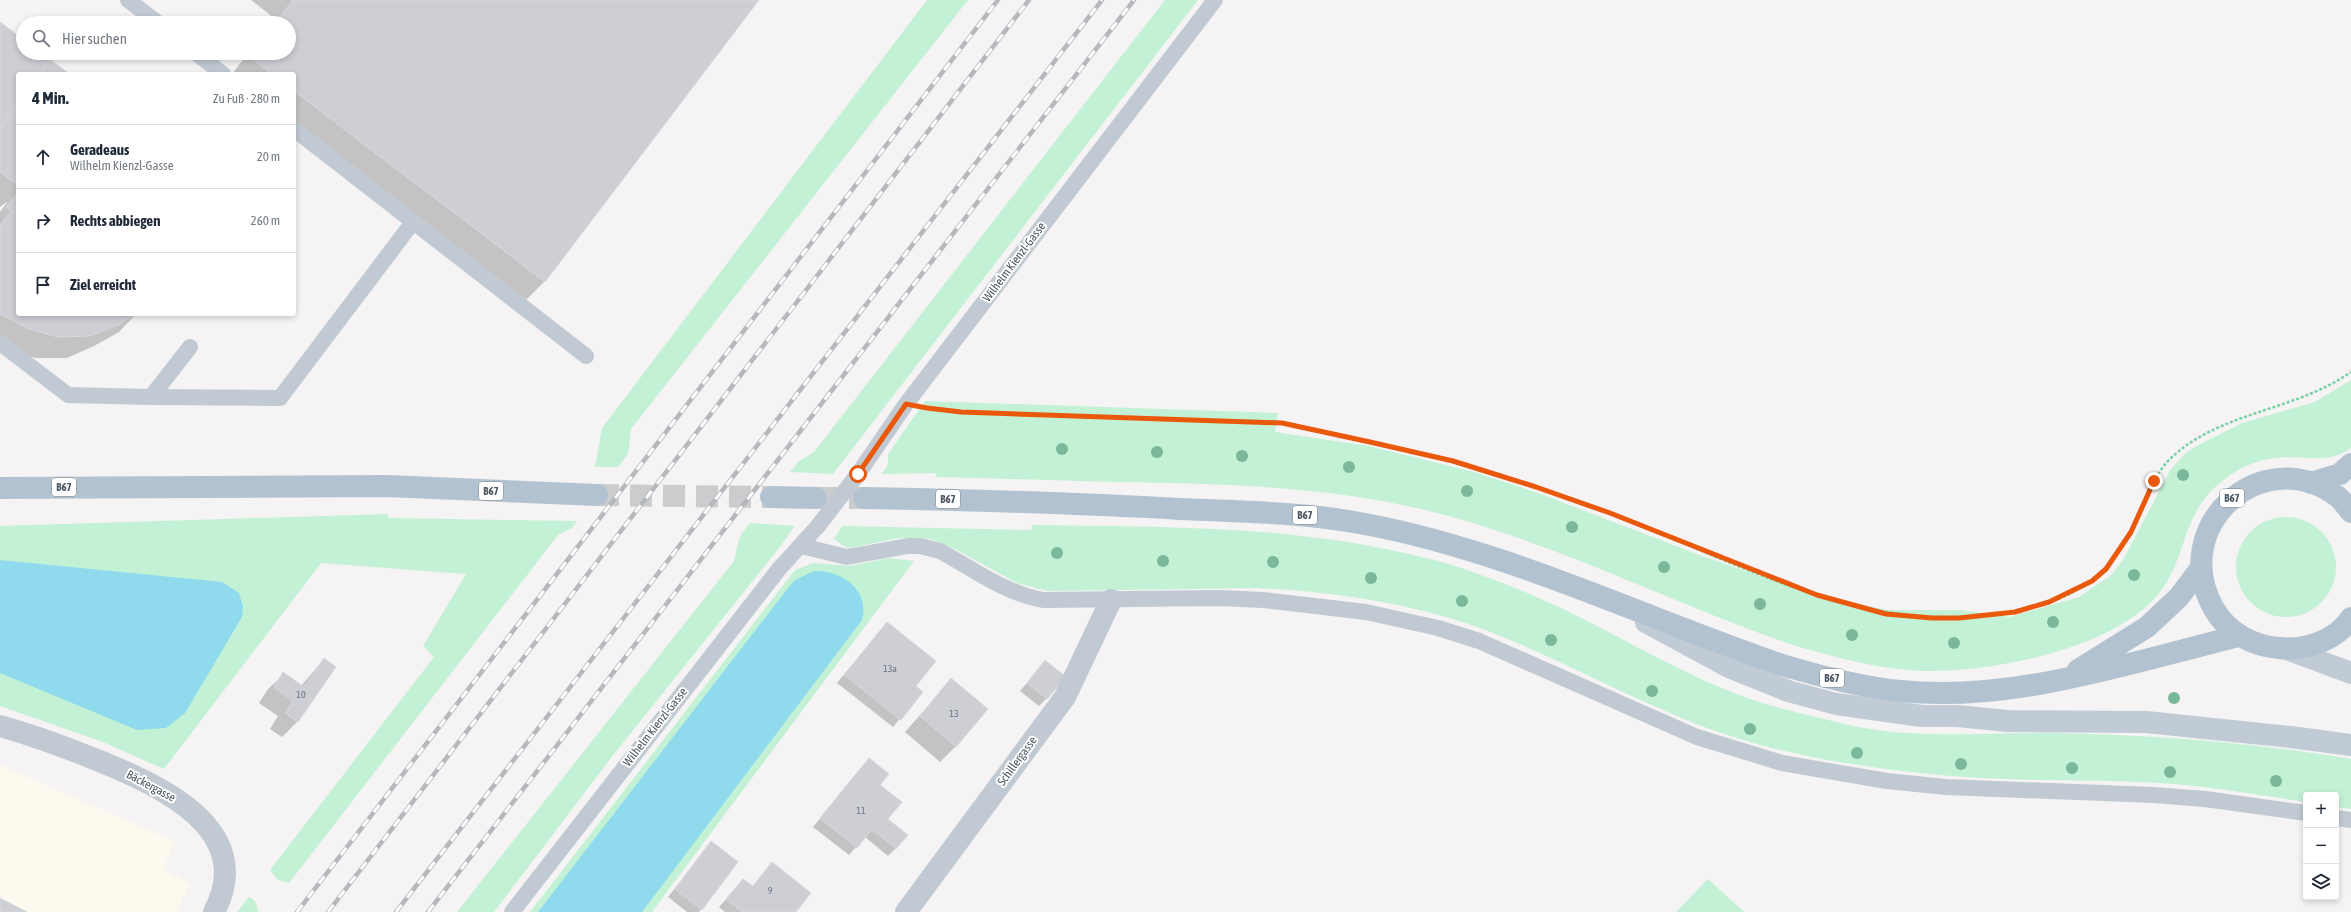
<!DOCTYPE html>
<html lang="de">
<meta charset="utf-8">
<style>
body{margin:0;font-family:"Asap Condensed",sans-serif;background:#f2f2f3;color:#1f2937}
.controls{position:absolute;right:12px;bottom:12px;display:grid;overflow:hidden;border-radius:4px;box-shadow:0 2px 6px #0003}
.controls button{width:36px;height:36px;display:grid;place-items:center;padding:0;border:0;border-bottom:1px solid #e0e1e3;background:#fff;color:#1f2937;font:20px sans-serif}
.stop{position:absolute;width:12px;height:12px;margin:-9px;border:3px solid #ea580c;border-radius:50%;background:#fff}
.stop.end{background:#ea580c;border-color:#fff;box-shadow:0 1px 4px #0008}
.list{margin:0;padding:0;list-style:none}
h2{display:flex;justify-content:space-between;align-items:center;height:52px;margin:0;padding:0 16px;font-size:17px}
h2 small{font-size:13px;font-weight:400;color:#747a83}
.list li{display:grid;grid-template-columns:26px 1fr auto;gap:12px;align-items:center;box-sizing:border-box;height:64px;padding:0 16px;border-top:1px solid #e0e1e3}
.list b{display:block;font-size:15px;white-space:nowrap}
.list p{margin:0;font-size:13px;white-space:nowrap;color:#747a83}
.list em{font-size:13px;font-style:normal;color:#747a83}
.icon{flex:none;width:22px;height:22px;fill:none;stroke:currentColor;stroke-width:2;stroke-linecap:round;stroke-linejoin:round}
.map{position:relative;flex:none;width:2351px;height:912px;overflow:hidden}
.search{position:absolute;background:#fff;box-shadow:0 2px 6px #0003;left:16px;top:16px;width:280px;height:44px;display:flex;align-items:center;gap:10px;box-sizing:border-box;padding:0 14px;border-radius:22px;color:#747a83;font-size:15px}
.panel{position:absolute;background:#fff;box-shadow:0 2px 6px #0003;left:16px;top:72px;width:280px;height:244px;border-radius:4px}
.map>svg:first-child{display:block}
.commercial{fill:#fdf9ef}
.green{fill:#c3f1d5}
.water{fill:#90daee}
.shadow{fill:#0003}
.building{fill:#cdcfd5;stroke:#d7d9de}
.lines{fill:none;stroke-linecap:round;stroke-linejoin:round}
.primary-tunnel{stroke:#caccce;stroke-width:22;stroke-dasharray:22 11;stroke-linecap:butt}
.path{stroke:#7ad0a6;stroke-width:2.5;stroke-dasharray:3 2;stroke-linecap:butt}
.lane{stroke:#c1cad2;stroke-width:16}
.street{stroke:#c1cad2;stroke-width:22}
.secondary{stroke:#c1cbd6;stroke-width:22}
.primary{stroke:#b3c2d1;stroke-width:22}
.rail-casing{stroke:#b5b8bd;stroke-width:4.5}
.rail{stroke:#fff;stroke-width:3;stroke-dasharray:9;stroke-linecap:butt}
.lane-bridge{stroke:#c1cad2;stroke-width:16}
.tree{fill:#7bb799}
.route{stroke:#ea580c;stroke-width:5}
.labels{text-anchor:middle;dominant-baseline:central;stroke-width:4;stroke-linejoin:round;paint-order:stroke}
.number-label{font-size:10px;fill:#6b747e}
.shield{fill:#fff;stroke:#808990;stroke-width:1}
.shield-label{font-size:11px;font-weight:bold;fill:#4a5661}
.street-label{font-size:12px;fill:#4a5661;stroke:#fff}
</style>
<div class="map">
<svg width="2351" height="912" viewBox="0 0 2351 912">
<rect width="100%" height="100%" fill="#f5f3f3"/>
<!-- commercial -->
<path class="commercial" d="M0,765L174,841L164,869L190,884L177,912H0Z"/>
<!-- green -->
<path class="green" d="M927,0H968L631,429L628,454L618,467H595L602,428Z
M1165,0H1198L833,474L790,472L798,462L814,452Z
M2351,380V448C2331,463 2308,457 2285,457C2262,458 2243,465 2225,479C2178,513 2190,559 2155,598C2108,650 1989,673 1921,671C1880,669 1838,658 1799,647C1672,604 1552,540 1421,509C1323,486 1224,484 1123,482C1061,481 998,478 936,477V473L882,474L888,464V454L925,401L1278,413L1275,432L1369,446L1474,472L1541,494L1702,556L1819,596L1887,610H1961L2009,617L2079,597L2110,576L2123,560L2171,469L2186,453L2202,443L2242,423L2315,402Z
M388,514V518L577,521L572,528L558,535L289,883L278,880L270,870L434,657L423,646L466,574L321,563L164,769L103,742L0,706V526Z
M2236 567a50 50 0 1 1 100 0a50 50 0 1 1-100 0Z
M750,523L795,526L779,548L614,754L494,912H457L734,561L740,536Z
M1032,525C1156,527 1283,525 1405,553C1425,558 1445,562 1464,569C1496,580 1529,593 1559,607C1615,634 1667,665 1724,689C1764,706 1807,715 1849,725C1916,740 1984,732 2052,733C2155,735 2249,742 2351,759V809L2336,807V795H2306V802C2258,795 2209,786 2160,783C2108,780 2055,781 2003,779C1926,776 1847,766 1772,748C1669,723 1579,665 1480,628C1410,603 1331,591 1256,588L1047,591L1017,583L953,548L930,539L898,538L850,548L845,547L834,539L842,526L1031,530Z
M889,558L914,561L652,912H530L795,570L813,563L850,566Z
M1708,879L1744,912H1676Z
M249,897L255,901L259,912H237Z"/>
<!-- water -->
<path class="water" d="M0,560L222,582L239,593L243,606L242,617L185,713L166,728L137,730L0,673Z
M814,571C842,570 870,590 862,620L642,912H538L788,588L795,580Z"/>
<!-- shadow -->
<path class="shadow" d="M251,0H758L545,281L517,309L294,139V74H232L248,53H289V23H270L274,18Z
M0,23L23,40V53H41L69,74H18V314H136L119,332L94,346L67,358H36L0,348V212L8,201L0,207Z
M887,623L914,687L922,692L893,727L837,683Z
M324,659L335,667L297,722L282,737L270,729L278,716L259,703L268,689L284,674L301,686Z
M1045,662L1047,698L1039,706L1020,691Z
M951,680L956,746L940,762L905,732Z
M869,759L879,785L896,848L888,856L865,837L849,855L813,827Z
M711,842L737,862L699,912H687L668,897Z
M772,864L795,912H725L719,907L743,880L752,887Z"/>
<!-- building -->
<path class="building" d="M293,0H759L545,282L294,91V74H272L250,57L253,53H289V23H276Z
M0,22L23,39V53H42L50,60L40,74H18V104L0,128Z
M50,60L70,74H40Z
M18,104V185L0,172V128Z
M18,192V216L6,207Z
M11,211L18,216V314H135L118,325L90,336L58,337L29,329L0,314V225Z
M887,622L936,661L916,686L923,692L901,720L844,675Z
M324,658L336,667L298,722L285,713L293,701L274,687L283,672L304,687Z
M1045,660L1066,677L1047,699L1027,683Z
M951,678L988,709L956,747L920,716Z
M869,758L889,774L880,785L902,802L888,819L908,835L896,849L872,829L857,848L820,818Z
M711,841L738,862L702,910L675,889Z
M772,862L811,893L796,912H742L726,899L743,879L753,886Z
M0,898L27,912H0Z"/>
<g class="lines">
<!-- primary-tunnel -->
<path class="primary-tunnel" d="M597,495L771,497
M816,498H864"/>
<!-- path -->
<path class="path" d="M936,410C966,414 998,413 1029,414C1086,416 1142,418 1199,420C1227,421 1257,419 1284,424C1307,427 1330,433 1353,438C1441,457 1529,481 1613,514C1753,569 1888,649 2043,604C2094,589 2120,559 2140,512C2148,493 2156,472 2171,458C2221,411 2296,411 2351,372"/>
<!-- lane -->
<path class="lane" d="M128,0L158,23
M196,53L223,74
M294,129L586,356
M0,343L68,395L151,397L190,347
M151,397L280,398L413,222
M858,474L906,404L1215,0
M801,546L847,557L908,546H920L940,551C975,570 1005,593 1043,600L1219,598L1263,600L1366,612L1438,628L1479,641L1697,737L1782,763L1887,781L1946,787L2154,795L2205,799L2306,813
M2336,818L2351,820
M512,912L779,569L818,526"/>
<!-- street -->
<path class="street" d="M0,726C33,735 65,747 97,760C159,785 258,829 214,912
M906,912L1065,697L1111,600"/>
<!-- secondary -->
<path class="secondary" d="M1646,622L1729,667L1788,691L1836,704L1922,716H1957L2008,721L2146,722L2291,737L2351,745
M2289,650L2351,673"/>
<!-- primary -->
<path class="primary" d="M2311,483L2340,474L2351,464
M0,488L386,486L597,495
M771,497L816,498
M864,498C970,500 1075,503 1181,509C1242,512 1305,512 1365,524C1509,551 1644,618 1782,665C1820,676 1860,687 1900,691C2012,703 2131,662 2239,636
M2351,512C2347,507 2342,500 2337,496C2261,441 2167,527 2214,609C2228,633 2253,646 2279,648C2304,651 2336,641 2351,618
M2078,670L2147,627L2179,597L2200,569"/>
<defs>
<path id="rail" d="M297,912L998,0
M328,912L1029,0
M396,912L1102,0
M428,912L1134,0"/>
</defs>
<!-- rail casing -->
<use href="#rail" class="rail-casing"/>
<!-- rail -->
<use href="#rail" class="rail"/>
<!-- lane-bridge -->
<path class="lane-bridge" d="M818,526L858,474"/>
</g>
<!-- trees -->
<g class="tree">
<circle cx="1062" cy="449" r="6"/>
<circle cx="1157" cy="452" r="6"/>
<circle cx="1242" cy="456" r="6"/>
<circle cx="1349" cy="467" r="6"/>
<circle cx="2183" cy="475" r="6"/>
<circle cx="1467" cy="491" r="6"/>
<circle cx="1572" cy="527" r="6"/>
<circle cx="1057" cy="553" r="6"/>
<circle cx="1163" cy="561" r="6"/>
<circle cx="1273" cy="562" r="6"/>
<circle cx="1664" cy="567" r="6"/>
<circle cx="2134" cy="575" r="6"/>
<circle cx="1371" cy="578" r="6"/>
<circle cx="1462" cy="601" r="6"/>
<circle cx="1760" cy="604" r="6"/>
<circle cx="2053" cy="622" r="6"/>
<circle cx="1852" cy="635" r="6"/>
<circle cx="1551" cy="640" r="6"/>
<circle cx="1954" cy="643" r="6"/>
<circle cx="1652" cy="691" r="6"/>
<circle cx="2174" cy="698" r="6"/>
<circle cx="1750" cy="729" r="6"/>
<circle cx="1857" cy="753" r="6"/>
<circle cx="1961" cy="764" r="6"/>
<circle cx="2072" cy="768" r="6"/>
<circle cx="2170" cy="772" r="6"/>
<circle cx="2276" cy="781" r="6"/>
</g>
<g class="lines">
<!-- route -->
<path class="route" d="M858,474L906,404L927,408L961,412L1282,423L1370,442L1453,461L1536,487L1610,513L1817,595L1886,614L1932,618H1959L2015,612L2049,602L2092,581L2106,569L2131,532L2154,481"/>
</g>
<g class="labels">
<!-- number labels -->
<g class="number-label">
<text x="890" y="668">13a</text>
<text x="301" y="694">10</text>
<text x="954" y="713">13</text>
<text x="861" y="810">11</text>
<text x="770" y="890">9</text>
</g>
<!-- shield labels -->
<g class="shield">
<rect x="52" y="478" width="24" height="18" rx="3"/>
<rect x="479" y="482" width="24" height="18" rx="3"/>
<rect x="2220" y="489" width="24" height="18" rx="3"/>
<rect x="936" y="490" width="24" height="18" rx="3"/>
<rect x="1293" y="506" width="24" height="18" rx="3"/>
<rect x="1820" y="669" width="24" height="18" rx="3"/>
</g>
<g class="shield-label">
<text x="64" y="487">B67</text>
<text x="491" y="491">B67</text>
<text x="2232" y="498">B67</text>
<text x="948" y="499">B67</text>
<text x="1305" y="515">B67</text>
<text x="1832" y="678">B67</text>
</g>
<!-- street labels -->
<g class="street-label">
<text transform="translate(1014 262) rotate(-53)">Wilhelm Kienzl-Gasse</text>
<text transform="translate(655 727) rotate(-52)">Wilhelm Kienzl-Gasse</text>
<text transform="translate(1017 761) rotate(-54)">Schillergasse</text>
<text transform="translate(151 786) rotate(28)">Bäckergasse</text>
</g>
</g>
</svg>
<div class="controls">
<button>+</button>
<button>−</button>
<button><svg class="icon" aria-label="layers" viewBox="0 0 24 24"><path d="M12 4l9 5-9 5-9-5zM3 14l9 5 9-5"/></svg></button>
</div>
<div class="stop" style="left:858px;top:474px"></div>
<div class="stop end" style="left:2154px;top:481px"></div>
<div class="search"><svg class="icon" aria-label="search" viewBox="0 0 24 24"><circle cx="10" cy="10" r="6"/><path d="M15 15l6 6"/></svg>Hier suchen</div>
<section class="panel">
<h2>4 Min.<small>Zu Fuß · 280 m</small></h2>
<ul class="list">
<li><svg class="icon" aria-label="ahead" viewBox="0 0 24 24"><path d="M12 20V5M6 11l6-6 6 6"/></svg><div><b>Geradeaus</b><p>Wilhelm Kienzl-Gasse</p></div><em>20 m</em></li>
<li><svg class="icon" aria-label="right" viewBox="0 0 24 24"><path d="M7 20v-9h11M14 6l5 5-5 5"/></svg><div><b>Rechts abbiegen</b></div><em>260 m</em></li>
<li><svg class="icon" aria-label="arrive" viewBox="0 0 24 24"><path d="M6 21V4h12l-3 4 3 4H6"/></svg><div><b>Ziel erreicht</b></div></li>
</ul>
</section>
</div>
